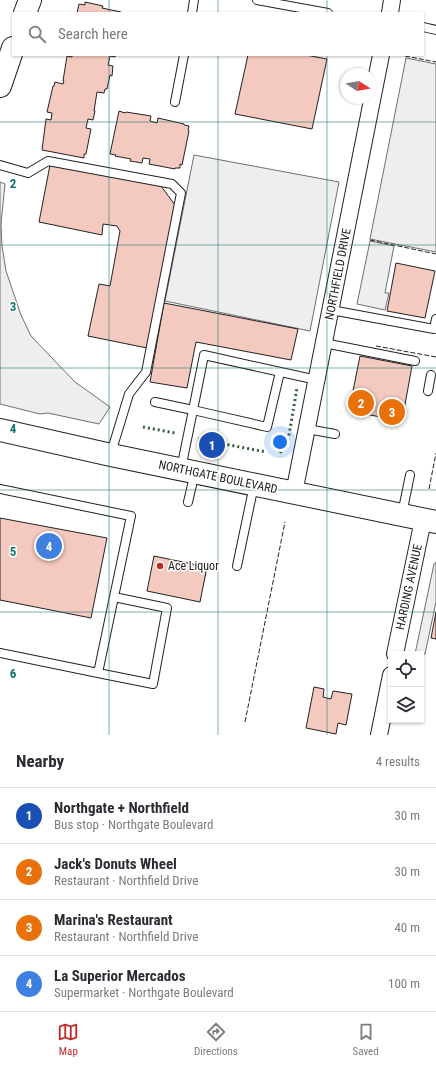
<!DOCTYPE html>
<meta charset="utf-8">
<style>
body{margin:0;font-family:"Roboto Condensed",sans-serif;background:#f7f7f7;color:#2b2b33}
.controls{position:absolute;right:12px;bottom:12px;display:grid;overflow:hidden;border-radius:0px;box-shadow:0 1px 3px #0004}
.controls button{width:36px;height:36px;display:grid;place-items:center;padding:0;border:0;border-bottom:1px solid #e1e1e2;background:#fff;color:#2b2b33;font:20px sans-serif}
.compass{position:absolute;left:340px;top:68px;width:36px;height:36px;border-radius:50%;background:#fff;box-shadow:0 1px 3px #0004;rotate:101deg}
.you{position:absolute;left:280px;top:442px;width:14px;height:14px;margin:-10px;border:3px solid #fff;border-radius:50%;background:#1a73e8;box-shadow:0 0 0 6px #1a73e833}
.badge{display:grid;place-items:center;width:26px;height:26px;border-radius:50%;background:#c62828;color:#fff;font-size:13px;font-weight:700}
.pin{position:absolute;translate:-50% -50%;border:2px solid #fff;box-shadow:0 1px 4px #0006}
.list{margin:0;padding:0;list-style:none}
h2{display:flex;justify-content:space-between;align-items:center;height:52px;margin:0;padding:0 16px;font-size:17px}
h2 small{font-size:13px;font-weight:400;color:#7c7c81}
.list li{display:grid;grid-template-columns:26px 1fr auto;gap:12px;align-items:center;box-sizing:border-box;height:56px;padding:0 16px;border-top:1px solid #e1e1e2}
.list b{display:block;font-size:15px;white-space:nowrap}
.list p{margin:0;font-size:13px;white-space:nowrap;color:#7c7c81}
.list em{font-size:13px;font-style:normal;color:#7c7c81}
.icon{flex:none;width:22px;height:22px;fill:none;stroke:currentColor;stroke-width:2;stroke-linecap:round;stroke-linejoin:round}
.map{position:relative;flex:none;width:436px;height:735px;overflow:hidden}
.search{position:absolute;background:#fff;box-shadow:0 1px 3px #0004;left:12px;right:12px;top:12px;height:44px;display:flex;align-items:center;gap:10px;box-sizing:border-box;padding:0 14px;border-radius:0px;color:#7c7c81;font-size:15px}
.sheet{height:276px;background:#fff}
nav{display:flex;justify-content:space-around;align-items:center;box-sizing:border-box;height:56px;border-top:1px solid #e1e1e2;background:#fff;font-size:11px;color:#7c7c81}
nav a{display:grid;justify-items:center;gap:2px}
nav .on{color:#c62828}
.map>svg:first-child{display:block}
.green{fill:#eee;stroke:#6f6f6f}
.building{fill:#f3c9c0;stroke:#222}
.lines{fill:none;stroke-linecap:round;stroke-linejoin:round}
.lane-casing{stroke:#222;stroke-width:10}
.street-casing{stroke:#222;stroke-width:18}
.secondary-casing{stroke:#222;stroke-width:24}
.lane{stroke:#fff;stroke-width:8}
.street{stroke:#fff;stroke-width:16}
.secondary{stroke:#fff;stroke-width:22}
.hedge{stroke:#2f5e38;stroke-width:3;stroke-dasharray:2 3;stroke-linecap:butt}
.fence{stroke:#222;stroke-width:1;stroke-dasharray:5 2;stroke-linecap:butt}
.grid{fill:none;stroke:#0f766e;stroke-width:1;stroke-opacity:0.55}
.poi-dot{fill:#c62828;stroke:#fff;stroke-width:1.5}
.labels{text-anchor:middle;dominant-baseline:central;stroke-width:3;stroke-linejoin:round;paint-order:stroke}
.street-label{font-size:12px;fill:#222;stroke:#fff}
.poi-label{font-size:12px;fill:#222;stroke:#fff;text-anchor:start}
.grid-label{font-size:13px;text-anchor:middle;font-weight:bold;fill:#0f766e;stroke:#fff;stroke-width:3;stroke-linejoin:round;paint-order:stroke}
</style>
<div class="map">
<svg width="436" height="735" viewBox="0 0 436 735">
<rect width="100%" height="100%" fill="#fff"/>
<!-- green -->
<path class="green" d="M406,58L436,64V252L370,239Z
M194,155L339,182L310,331L165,301Z
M0,182L5,184L1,224L2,246L6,271L21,315L31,336L75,382L110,407L99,424L48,413L40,414L0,404Z
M370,241L394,246L385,293H389L385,310L357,304Z
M436,562V602L425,654H415L434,564Z"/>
<!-- building -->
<path class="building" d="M85,2L103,6L102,8L121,12V13H77L79,4L85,5Z
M72,55H116L115,57L110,56L108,65L113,66L112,76L110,75L107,89H105L104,93L97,92L94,111H95L93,120L88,119L86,128L91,129L86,154H84V158L42,150L46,119L51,120L52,113L47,112L53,86H54L55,82L63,84L64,81H63L67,56L72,57Z
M248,55H306L327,59L312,129L235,114Z
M119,111L125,113L126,112L151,116L150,121L157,123L158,118L184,124V125L189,126L188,130L189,131L182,165L180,164V168H175V169L149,164L150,159L143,158L142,163L130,161L131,159L115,156L116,155L110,154Z
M50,165L161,186L175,205L147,348L88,336L99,284L110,286L120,231L117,226L103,224L102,235L39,222Z
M396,263L435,271L425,318L387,311Z
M164,303L298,329L291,360L196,342L187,388L150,382Z
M360,356L412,366L402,421L349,411Z
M0,518L107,538L91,618L0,600Z
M154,556L207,567L200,602L147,591Z
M436,612V639L431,638Z
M314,687L324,689L323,697L331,699L333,691L352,694L346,725L338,723L336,734L306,728Z"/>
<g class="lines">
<defs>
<path id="lane" d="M257,0L328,13
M192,13L194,0
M423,27L436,30
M175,102L184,55
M0,165L28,173L48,161L172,184L181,193L146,372L129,394L111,453
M331,310L434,329L436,319
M324,343L415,361
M428,391L431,375
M155,402L193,410L204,355L317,380
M307,429L335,434
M181,469L193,410L267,427L280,372
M0,489L131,516L98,673L0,653
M188,502L195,472
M402,514L410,475
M237,566L254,485
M98,673L153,684L167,608L114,597"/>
<path id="street" d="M390,13L392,0
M294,493L381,55
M395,654L423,520
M379,735L391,675"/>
<path id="secondary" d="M25,13L30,0
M0,86L13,48
M0,430L111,455L436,522"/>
</defs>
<!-- lane casing -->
<use href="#lane" class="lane-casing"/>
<!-- street casing -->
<use href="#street" class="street-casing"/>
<!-- secondary casing -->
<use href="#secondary" class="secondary-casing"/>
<!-- lane -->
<use href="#lane" class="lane"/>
<!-- street -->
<use href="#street" class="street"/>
<!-- secondary -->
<use href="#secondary" class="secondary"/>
<!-- hedge -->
<path class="hedge" d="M143,427L175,433
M198,439L266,452
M280,453L288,441L297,388"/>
<!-- fence -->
<path class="fence" d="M405,56L436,62
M370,240L436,254
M376,346L436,357
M429,489L436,453
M245,722L285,522"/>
</g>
<!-- grid -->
<path class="grid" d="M109,0V13M218,0V13M327,0V13M109,55V735M218,55V735M327,55V735M0,122H436M0,245H436M0,368H436M0,490H436M0,612H436"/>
<!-- markers -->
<circle class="poi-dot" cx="160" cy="566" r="4"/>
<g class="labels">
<!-- street labels -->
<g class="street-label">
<text transform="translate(338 274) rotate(-79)">NORTHFIELD DRIVE</text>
<text transform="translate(218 477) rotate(12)">NORTHGATE BOULEVARD</text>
<text transform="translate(409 587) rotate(-78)">HARDING AVENUE</text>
</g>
<!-- poi labels -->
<g class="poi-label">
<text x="168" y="566">Ace Liquor</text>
</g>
</g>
<g class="grid-label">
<text x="13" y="188">2</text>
<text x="13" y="311">3</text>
<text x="13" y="433">4</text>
<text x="13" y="556">5</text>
<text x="13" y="678">6</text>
</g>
</svg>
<div class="controls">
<button><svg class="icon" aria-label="locate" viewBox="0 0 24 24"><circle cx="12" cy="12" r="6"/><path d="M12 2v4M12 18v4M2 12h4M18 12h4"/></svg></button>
<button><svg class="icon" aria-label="layers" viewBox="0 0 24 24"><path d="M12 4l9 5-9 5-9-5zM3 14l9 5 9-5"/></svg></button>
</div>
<svg class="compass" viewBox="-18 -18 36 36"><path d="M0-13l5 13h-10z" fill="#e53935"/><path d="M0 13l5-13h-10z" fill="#7c7c81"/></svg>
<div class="you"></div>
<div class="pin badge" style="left:212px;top:445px;background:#1a4fb4">1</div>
<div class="pin badge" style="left:361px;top:403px;background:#e8710a">2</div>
<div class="pin badge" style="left:392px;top:412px;background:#e8710a">3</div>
<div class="pin badge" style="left:49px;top:546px;background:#3f7fe0">4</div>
<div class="search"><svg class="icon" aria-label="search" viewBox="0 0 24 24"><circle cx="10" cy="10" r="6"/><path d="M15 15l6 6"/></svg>Search here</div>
</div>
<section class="sheet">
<h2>Nearby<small>4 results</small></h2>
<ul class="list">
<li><span class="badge" style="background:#1a4fb4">1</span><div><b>Northgate + Northfield</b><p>Bus stop · Northgate Boulevard</p></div><em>30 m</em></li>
<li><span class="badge" style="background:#e8710a">2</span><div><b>Jack's Donuts Wheel</b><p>Restaurant · Northfield Drive</p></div><em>30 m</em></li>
<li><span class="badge" style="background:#e8710a">3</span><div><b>Marina's Restaurant</b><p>Restaurant · Northfield Drive</p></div><em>40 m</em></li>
<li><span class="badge" style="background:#3f7fe0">4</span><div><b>La Superior Mercados</b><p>Supermarket · Northgate Boulevard</p></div><em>100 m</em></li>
</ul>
</section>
<nav>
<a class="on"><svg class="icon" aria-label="map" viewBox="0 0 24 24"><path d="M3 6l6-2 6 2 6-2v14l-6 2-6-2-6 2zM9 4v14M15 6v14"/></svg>Map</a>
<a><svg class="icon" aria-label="directions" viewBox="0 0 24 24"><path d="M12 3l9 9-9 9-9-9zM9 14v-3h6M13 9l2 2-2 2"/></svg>Directions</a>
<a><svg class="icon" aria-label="saved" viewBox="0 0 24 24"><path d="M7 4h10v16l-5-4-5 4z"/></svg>Saved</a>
</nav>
